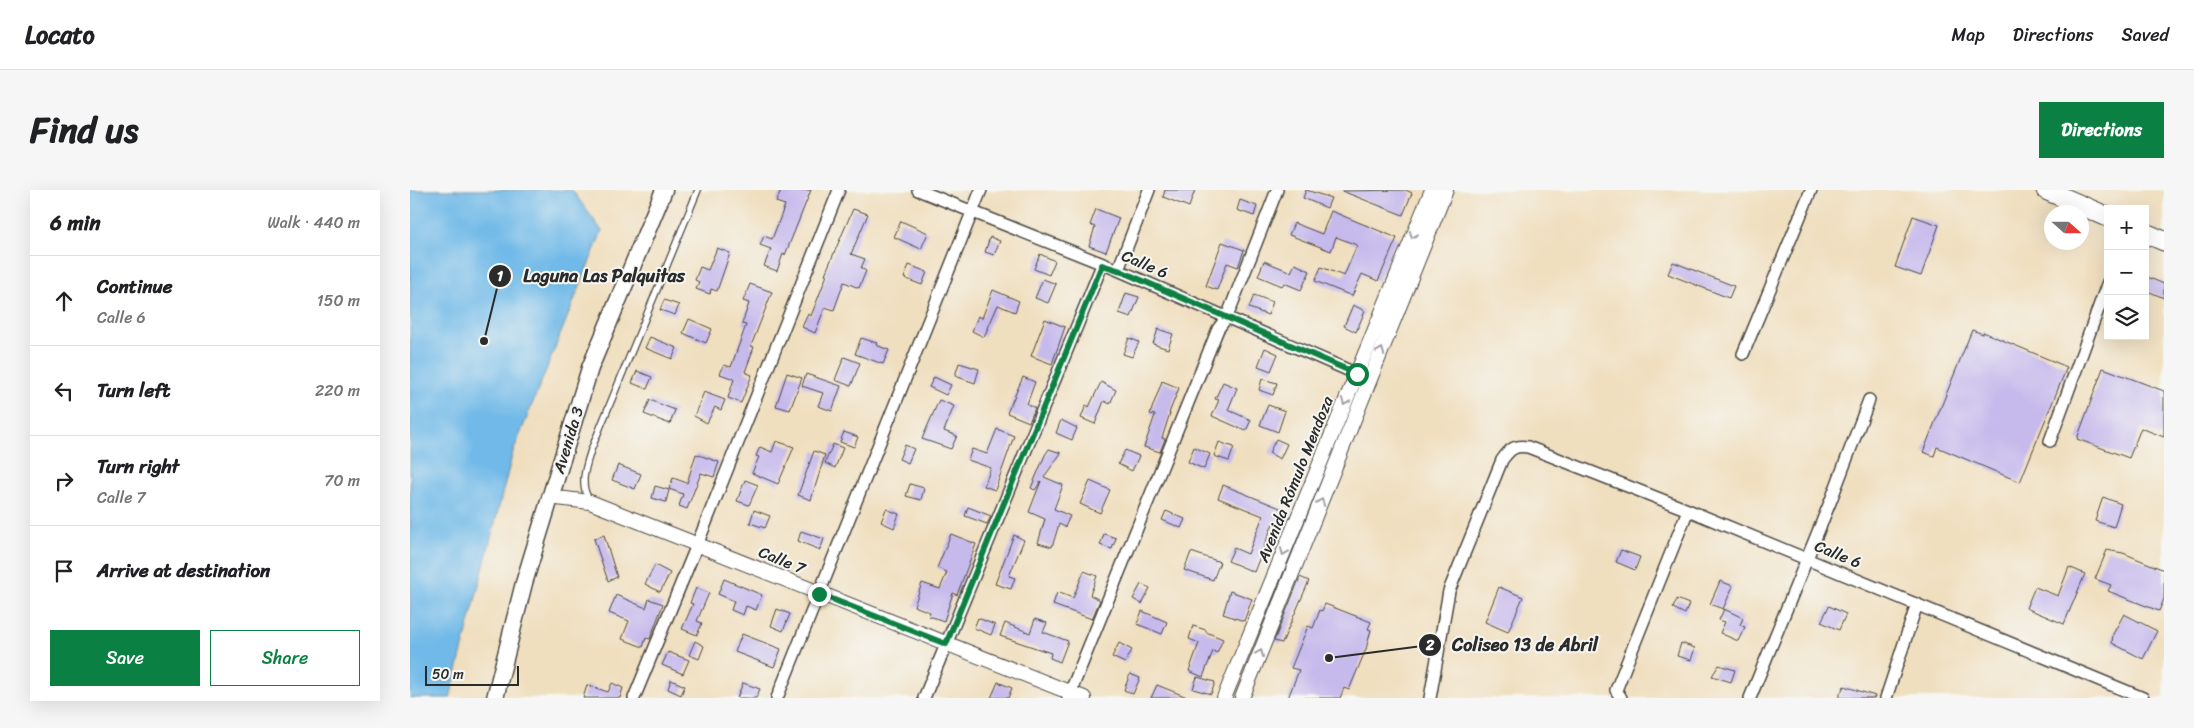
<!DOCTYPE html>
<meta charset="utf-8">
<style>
body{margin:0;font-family:Sriracha,sans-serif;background:#f6f6f6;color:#202124}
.controls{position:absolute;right:15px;top:15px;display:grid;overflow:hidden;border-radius:0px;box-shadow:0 5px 20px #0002}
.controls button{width:45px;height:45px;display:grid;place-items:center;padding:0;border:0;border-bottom:1px solid #e0e0e0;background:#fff;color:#202124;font:25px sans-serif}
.compass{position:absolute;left:1634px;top:15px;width:45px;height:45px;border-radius:50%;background:#fff;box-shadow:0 5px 20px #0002;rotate:111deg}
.scale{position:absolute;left:15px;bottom:12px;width:94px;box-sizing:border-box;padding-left:5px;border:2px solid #2b2b2b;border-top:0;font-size:14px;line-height:18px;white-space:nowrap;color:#2b2b2b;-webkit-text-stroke:4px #f6f6f2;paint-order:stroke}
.stop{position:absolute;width:15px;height:15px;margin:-11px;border:4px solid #0b8043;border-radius:50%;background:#fff}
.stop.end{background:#0b8043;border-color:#fff;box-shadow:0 1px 5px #0008}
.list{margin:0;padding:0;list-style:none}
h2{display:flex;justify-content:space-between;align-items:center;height:65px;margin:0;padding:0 20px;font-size:21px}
h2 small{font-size:16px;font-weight:400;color:#757577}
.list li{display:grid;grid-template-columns:32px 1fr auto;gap:15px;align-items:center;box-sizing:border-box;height:90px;padding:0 20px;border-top:1px solid #e0e0e0}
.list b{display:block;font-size:19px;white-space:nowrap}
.list p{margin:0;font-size:16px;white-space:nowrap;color:#757577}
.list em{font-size:16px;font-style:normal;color:#757577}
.actions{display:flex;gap:10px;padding:15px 20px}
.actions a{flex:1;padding:11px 0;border:1px solid #0b8043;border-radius:0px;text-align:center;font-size:18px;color:#0b8043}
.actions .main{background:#0b8043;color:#fff}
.icon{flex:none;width:28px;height:28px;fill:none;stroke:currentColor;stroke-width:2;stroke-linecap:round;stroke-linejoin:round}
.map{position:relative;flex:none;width:1754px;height:508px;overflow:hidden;border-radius:0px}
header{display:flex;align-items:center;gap:30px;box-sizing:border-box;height:70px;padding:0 25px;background:#fff;border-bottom:1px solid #e0e0e0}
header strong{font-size:24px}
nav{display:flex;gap:28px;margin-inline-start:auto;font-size:18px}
.intro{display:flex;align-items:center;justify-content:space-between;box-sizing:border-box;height:120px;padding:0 30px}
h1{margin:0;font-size:35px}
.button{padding:12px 22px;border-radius:0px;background:#0b8043;color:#fff;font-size:18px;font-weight:700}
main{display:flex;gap:30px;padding:0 30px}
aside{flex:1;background:#fff;border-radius:0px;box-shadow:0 5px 20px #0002}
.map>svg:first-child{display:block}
.water{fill:#70b9e8;stroke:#4e728a}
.building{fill:#c6b9ec}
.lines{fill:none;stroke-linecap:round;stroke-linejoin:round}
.service-casing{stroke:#494641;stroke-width:8}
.minor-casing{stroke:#494641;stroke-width:14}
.tertiary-casing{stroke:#494641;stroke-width:16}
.secondary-casing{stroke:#494641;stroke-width:19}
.trunk-casing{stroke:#494641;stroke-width:21}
.service{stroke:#fff;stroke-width:5.5}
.minor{stroke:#fff;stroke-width:11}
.tertiary{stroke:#fff;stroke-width:14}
.secondary{stroke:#fff;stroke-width:16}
.trunk{stroke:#fff;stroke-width:19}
.oneway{stroke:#a0a0a0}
.route{stroke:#0b8043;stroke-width:6}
.labels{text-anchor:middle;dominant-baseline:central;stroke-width:4;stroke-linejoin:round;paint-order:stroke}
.street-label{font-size:16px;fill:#2b2b2b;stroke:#f6f6f2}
.leader{fill:none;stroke:#2b2b2b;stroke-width:2}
.callout-dot{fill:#2b2b2b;stroke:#f6f6f2;stroke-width:2}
.mark-label{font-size:15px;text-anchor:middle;font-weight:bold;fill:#fff}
.callout-label{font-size:18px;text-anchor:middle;font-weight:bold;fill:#2b2b2b;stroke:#f6f6f2;stroke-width:4;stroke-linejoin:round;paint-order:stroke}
</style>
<header>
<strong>Locato</strong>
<nav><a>Map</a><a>Directions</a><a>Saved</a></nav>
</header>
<div class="intro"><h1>Find us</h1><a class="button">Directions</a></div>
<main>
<aside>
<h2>6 min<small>Walk · 440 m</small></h2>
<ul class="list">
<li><svg class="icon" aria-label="ahead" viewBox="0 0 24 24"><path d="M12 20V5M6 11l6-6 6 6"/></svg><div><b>Continue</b><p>Calle 6</p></div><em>150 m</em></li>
<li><svg class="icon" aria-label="left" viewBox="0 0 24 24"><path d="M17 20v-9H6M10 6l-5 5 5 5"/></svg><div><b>Turn left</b></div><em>220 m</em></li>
<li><svg class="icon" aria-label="right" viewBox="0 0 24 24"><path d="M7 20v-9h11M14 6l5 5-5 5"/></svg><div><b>Turn right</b><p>Calle 7</p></div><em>70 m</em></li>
<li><svg class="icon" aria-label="arrive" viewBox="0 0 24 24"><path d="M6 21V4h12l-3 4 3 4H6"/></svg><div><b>Arrive at destination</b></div></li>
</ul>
<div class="actions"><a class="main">Save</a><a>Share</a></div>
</aside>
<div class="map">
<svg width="1754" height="508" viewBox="0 0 1754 508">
<rect width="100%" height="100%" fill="#f6f6f2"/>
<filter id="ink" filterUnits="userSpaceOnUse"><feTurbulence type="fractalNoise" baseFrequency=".02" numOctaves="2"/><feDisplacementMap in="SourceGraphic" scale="10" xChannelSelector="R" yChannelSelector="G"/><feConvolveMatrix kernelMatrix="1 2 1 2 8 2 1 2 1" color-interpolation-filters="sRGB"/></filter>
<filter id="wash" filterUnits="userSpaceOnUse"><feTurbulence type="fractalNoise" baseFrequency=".0096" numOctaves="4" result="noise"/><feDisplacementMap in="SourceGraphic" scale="20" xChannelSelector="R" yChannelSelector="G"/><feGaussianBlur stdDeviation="1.12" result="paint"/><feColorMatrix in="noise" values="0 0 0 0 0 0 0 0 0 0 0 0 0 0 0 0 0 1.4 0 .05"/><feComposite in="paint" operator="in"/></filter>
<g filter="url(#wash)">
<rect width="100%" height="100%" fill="#f0dfbf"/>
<!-- water -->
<path class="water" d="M0,0H162L192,41L103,262L40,508H0Z"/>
<g id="blocks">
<!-- building -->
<path class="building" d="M371,0H401L375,65L373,64L367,81L354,76L361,59L350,55L354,46L362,49L375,15L366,12Z
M755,0H785L779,17L753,7Z
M896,0L921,8L917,18L893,8Z
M996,0L1002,3L993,25L932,1Z
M830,10L847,16L844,26L827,20Z
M443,19L458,24L441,64L455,69L451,78L456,81L449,98L434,92L424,120L415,117L405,143L392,137L398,124L401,126L417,85L415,84Z
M686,19L709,28L696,62L679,56L685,37L680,35Z
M921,21L987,48L968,91L952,84L942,106L905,91L911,77L934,86L947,55L926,47L921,61L879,45L884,33L912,44Z
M1503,26L1529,35L1511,86L1485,77Z
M491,31L518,43L511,59L484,47Z
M580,47L590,51L584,65L575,62Z
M812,52L834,60L828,77L817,73L807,100L796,96Z
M307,58L320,63L307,101L301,99L300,104L286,99L289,92L285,90L290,77L298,80Z
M630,64L645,71L639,85L624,79Z
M854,71L881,82L885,74L900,81L891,100L874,93L872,96L848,86Z
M1263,72L1324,96L1319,108L1258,84Z
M499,75L517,82L512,95L494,88Z
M1735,86L1754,94V108L1735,100Z
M633,89L646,94L638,113L625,108Z
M340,94L362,102L341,156L344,157L335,182L342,185L331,213L318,208L324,189L310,184L314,175L321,177L336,135L332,134L339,113L333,111Z
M583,100L609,111L605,122L588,115L574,147L562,141L568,126L572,128Z
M716,103L729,107L721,127L709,123Z
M844,105L863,112L858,125L839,118Z
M254,110L269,115L265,125L250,120Z
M943,115L955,121L946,142L934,136Z
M279,129L302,139L296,153L273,143Z
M635,129L655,137L642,174L621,166Z
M748,139L763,144L758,159L743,154Z
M1562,140L1573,144V142L1657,177L1610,292L1527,257L1524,266L1513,262Z
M240,147L267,158L262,169L235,158Z
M451,148L467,153L466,155L479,160L473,174L445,164Z
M719,148L729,152L722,167L713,164Z
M855,158L868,164L861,181L848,176Z
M434,167L450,173L441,196L425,190Z
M549,173L569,179L565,193L545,186Z
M1693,178L1754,201V247L1731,238L1719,268L1667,249Z
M227,181L242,187L237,199L222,193Z
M377,183L392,188L380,220L366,216Z
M396,184L431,196L422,221L408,216L413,203L392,196Z
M524,187L541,195L536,205L519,197Z
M613,187L625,192L617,214L625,218L619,232L597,223Z
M852,189L867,193L863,205L849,200Z
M752,191L769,198L759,223H760L752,248L755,249L750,262L734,257L745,225L740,224Z
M691,192L706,200L700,214L694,211L685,234L671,228L676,215L679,217Z
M813,192L827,198L818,220L841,230L836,241L802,226L809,210L805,209Z
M294,202L315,210L311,220L305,217L297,233L284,226Z
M240,210L265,220L260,234L234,224Z
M529,210L544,216L534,241L547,246L541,259L512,249Z
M858,215L875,221L868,242L850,235Z
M651,230L667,238L662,250L646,243Z
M587,239L604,246L585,300L574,296L581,278L558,270L562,259L577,264Z
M434,242L448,247L444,257L430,252Z
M866,249L877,254L870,269L859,263Z
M366,251L384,257L368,294L342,283L349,267L346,266L350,257L362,262Z
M809,252L824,257L819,271L804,266Z
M423,254L433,258L425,278L415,273Z
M495,255L504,259L498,273L489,269Z
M784,257L800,264L794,279L778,272Z
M639,259L651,263L634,287L653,295L644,319L660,326L655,337L649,334L642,357L628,353L635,329L619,322L631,291L625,300L621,298L635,265Z
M715,260L729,266L722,281L708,274Z
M404,261L415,265L401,310L388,305Z
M286,264L309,272L304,287L291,283L277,319L269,316L273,304L259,299L263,288L277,293Z
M208,275L231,284L225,299L202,290Z
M335,290L348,295L339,315L327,311Z
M680,291L700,300L690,323L670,314Z
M500,294L514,298L511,310L496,306Z
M813,295L875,320L870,333L864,331L844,382L818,371L824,358L838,364L853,326L808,308Z
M245,296L259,300L256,312L242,308Z
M1693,307L1711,314L1704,337L1685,331Z
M558,317L581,326L577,334L555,326Z
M476,319L489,324L484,338L471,332Z
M344,320L360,326L355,338L340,333Z
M756,321L775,329L771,338L752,330Z
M391,341L414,349L410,360L388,351Z
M541,344L566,354L547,405L543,403L534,431L519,426L520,422L504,416L512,393L530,399L537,382L527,378Z
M694,344L706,348L702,359L690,355Z
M194,345L207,387L198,391L184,349Z
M604,345L614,350L599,386L605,388L601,399L585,394Z
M1211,360L1230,367L1225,380L1206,372Z
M1697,360L1713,363L1754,380V409L1749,421L1698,401L1701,395L1685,389Z
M781,362L810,372L803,390L774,380Z
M245,375L260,383L250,402L235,394Z
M1659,377L1675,384L1654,434L1616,418L1625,397L1648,406Z
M674,381L687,386L680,405L690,410L682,429L643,415L647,402L663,408Z
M890,387L899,391L872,453L864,451Z
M314,389L352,405L346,420L336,416L333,425L321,420L324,411L308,404Z
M1310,391L1323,396L1313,419L1300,414Z
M731,394L740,398L732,414L723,409Z
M1089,397L1113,407L1098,442L1075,432Z
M286,398L299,403L287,431L292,433L287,445L272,439L283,414L280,413Z
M820,401L842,409L834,431L813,424Z
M206,405L236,418L239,409L253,414L240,449L236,448L233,457L212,449L219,431L199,423Z
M1267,409L1279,414L1275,424L1263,418Z
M915,414L961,432L958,439L961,440L956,459L939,500L934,498L930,508H878L889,480L881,478L898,436L903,438L910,420L912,421Z
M1419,416L1436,424L1429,440L1411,432Z
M367,419L380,424L373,441L361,436Z
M1314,419L1333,428L1330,435L1335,437L1328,451L1310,443L1315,432L1309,430Z
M732,421L757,432L752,444L727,434Z
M1714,424L1747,441L1733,469L1702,453L1703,444Z
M568,428L585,435L581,445L564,438Z
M625,429L637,433L633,442L658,451L650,472L640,468L641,463L590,446L595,433L620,443Z
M783,436L796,440V442L813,449L807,463L803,461L793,487L779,481L789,453L779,449Z
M332,444L371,459L364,477L325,462Z
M285,451L294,456L289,469L279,465Z
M709,453L722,460L715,473L702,467Z
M1271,453L1285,458L1281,470L1267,466Z
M258,462L279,470L273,484L252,475Z
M1309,475L1325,480L1321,492L1302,486Z
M720,484L730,488L723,504L714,500Z
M787,487L805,492L801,504L783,499Z
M261,490L275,496L271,505L258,499Z
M588,492L602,498L598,508H581Z
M202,493L213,498L210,508H173L177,495L198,502Z
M333,493L350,499L346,508H327Z
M747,495L777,507V508H741Z
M1434,496L1465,506L1464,508H1428Z"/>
</g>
</g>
<g filter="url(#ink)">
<use href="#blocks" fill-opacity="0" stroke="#494641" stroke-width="1"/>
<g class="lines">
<defs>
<path id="service" d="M179,309C169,294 176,276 181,260L288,0"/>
<path id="minor" d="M508,0L708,80L947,184
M708,80L739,0
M1333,164L1401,0
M1640,251L1698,92
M224,508L287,355L429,0
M367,508L571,0
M514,508L692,75
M658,508L808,139L817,127L867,0
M1020,508L1039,401L1092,270C1100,259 1104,255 1118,257L1278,320L1733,508
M1211,508L1206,500L1278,320
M1340,508L1421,310L1459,210
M1476,508L1507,414"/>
<path id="tertiary" d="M139,307L180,312L674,508
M814,508L1022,0
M832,508L1036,0"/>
<path id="secondary" d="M85,508L114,393L180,178L254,0"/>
<path id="trunk" d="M1636,0L1698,27
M1735,43L1754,51"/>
</defs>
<!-- service casing -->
<use href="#service" class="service-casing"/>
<!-- minor casing -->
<use href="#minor" class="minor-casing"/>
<!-- tertiary casing -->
<use href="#tertiary" class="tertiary-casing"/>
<!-- secondary casing -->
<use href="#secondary" class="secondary-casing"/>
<!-- trunk casing -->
<use href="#trunk" class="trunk-casing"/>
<!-- service -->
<use href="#service" class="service"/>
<!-- minor -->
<use href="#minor" class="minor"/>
<!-- tertiary -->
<use href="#tertiary" class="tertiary"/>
<!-- secondary -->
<use href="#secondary" class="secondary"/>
<!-- trunk -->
<use href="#trunk" class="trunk"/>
</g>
<!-- one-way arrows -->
<defs><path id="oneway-chevron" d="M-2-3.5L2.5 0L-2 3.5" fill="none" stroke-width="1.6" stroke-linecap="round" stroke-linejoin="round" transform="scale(1.25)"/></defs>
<g class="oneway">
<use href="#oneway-chevron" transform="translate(1003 45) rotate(112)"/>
<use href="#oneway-chevron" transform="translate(971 161) rotate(-68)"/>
<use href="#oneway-chevron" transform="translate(935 212) rotate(112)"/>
<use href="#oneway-chevron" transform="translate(911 312) rotate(-68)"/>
<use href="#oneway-chevron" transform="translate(874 362) rotate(112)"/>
<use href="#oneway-chevron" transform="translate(850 463) rotate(-68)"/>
</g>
</g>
<g class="lines" filter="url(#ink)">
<!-- route -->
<path class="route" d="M409,404L536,454L692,75L708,80L947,184"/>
</g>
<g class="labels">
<!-- street labels -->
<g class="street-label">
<text transform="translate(735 74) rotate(23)">Calle 6</text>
<text transform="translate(158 250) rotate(-73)">Avenida 3</text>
<text transform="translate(885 289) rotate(-68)">Avenida Rómulo Mendoza</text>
<text transform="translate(1428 364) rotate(22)">Calle 6</text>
<text transform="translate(372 370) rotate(22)">Calle 7</text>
</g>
</g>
<!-- callouts -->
<path class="leader" d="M74 151L90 86M919 468L1020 455"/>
<g class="callout-dot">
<circle cx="74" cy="151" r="5"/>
<circle cx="919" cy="468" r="5"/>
<circle cx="90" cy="86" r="12"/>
<circle cx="1020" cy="455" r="12"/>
</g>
<g class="mark-label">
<text x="90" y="91">1</text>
<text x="1020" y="460">2</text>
</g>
<g class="callout-label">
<text x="194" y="92">Laguna Las Palquitas</text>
<text x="1115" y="461">Coliseo 13 de Abril</text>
</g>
</svg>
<div class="controls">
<button>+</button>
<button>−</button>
<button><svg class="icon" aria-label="layers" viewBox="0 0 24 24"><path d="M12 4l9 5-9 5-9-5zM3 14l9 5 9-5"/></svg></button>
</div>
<svg class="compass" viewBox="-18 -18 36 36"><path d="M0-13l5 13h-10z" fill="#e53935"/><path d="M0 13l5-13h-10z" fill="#757577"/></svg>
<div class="scale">50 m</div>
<div class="stop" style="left:947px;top:184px"></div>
<div class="stop end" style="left:409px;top:404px"></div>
</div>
</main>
